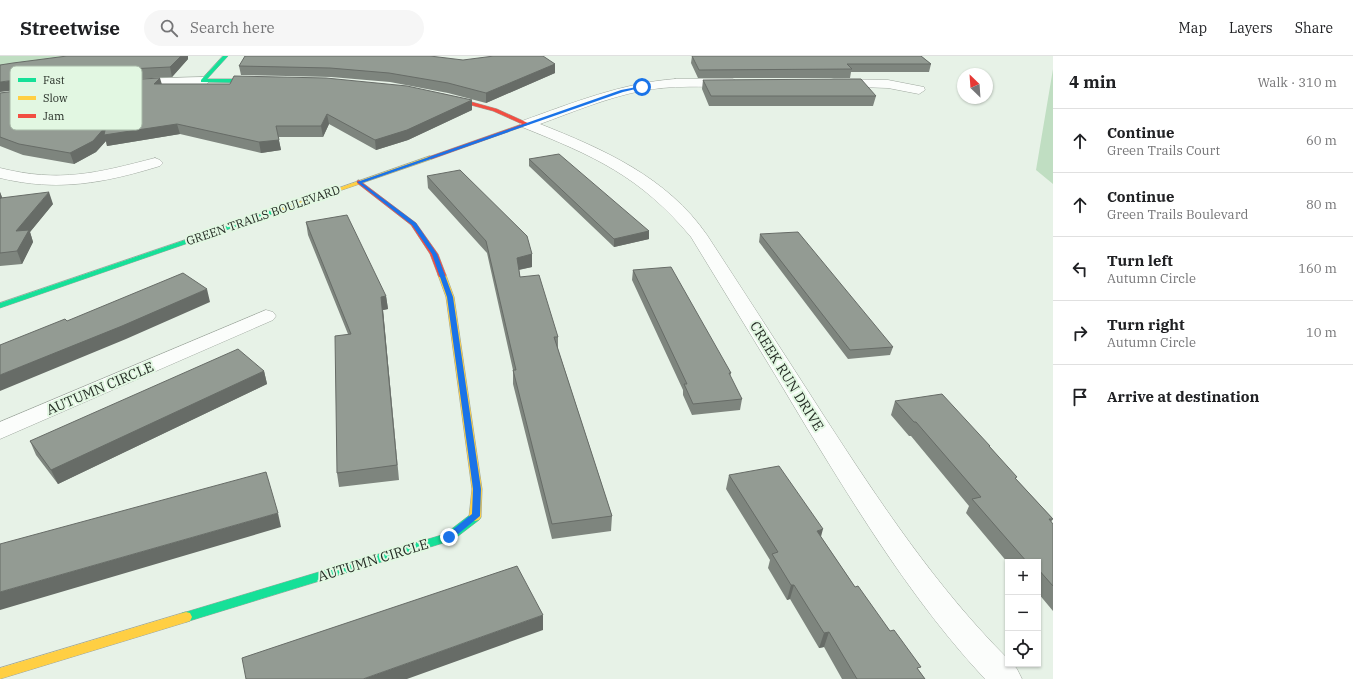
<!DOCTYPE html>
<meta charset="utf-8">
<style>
body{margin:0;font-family:"IBM Plex Serif",serif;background:#f6f6f6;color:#202124}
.controls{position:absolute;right:12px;bottom:12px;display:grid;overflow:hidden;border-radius:0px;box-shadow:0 1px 3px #0004}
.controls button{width:36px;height:36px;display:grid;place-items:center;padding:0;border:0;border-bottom:1px solid #e0e0e0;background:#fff;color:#202124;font:20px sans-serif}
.compass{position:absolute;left:957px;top:12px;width:36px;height:36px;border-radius:50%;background:#fff;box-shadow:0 1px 3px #0004;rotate:335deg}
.stop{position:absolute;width:12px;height:12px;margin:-9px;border:3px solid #1a73e8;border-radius:50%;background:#fff}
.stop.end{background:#1a73e8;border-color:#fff;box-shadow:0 1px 4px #0008}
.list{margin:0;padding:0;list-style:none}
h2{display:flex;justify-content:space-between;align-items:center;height:52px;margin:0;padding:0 16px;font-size:17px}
h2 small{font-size:13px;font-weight:400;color:#757577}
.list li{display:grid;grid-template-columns:26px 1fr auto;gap:12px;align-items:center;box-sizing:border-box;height:64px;padding:0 16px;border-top:1px solid #e0e0e0}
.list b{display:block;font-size:15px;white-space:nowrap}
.list p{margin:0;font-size:13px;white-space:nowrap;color:#757577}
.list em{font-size:13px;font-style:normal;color:#757577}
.icon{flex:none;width:22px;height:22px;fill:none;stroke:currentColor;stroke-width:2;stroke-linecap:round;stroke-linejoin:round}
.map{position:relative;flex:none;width:1053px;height:623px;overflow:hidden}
header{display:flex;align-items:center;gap:24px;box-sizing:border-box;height:56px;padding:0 20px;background:#fff;border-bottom:1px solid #e0e0e0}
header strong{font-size:19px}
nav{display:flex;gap:22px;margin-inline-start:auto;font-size:14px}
.search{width:280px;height:36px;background:#f6f6f6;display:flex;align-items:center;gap:10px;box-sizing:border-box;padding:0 14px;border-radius:22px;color:#757577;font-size:15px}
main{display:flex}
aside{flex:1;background:#fff}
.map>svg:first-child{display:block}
.forest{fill:#c0dec2}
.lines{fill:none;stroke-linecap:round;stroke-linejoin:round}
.street-casing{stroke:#9ea79e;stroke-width:1}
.fast-casing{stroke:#9ea79e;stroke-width:1}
.slow-casing{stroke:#9ea79e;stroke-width:1}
.jam-casing{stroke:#9ea79e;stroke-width:1}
.street{fill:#fbfdfb;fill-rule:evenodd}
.fast{fill:#16e098;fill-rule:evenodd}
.slow{fill:#ffcf43;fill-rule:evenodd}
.jam{fill:#f24e42;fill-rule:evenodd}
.wall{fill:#7e857e}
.shaded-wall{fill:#676c67}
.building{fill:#939b93;stroke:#676c67}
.route{fill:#1a73e8}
.labels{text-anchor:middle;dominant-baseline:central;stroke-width:4;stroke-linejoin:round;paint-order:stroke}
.far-street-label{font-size:12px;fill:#252d25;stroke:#e2f7e2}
.street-label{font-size:14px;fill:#252d25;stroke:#e2f7e2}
.key{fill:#e2f7e2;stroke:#a9baa9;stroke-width:1}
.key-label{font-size:11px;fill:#252d25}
</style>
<header>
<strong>Streetwise</strong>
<div class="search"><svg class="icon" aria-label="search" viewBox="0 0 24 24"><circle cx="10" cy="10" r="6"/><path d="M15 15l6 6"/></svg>Search here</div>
<nav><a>Map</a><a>Layers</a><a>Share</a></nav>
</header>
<main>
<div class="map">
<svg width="1053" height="623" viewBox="0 0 1053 623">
<rect width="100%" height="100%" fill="#e7f2e7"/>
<!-- forest -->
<path class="forest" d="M0,0H136L0,13Z
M1053,13V128L1036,114Z"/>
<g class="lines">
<defs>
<path id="street" d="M203,21L209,25L207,28L131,31L125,27L131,23Z
M675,23H733L739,27L733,31C703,31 671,29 641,35C606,42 573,56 540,68C603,93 667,121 707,179C746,239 785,299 824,360C879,445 936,531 1008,603V608H1013L1017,613L1022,623H985C915,548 861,460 807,372C769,308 730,245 691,181C640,120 594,100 522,71L520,68L522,65C572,47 622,27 675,23Z
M834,23L888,24L924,31L925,34L919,38L888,32L830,30L828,27L830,24Z
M155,102L160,104L163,107L160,110C104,127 58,136 0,122V112C60,127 97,117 155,102Z
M266,254L273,256L276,260L273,264L0,383V366Z"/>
<path id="fast" d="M223,0H228L207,23H262L265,25L262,27L201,26V24Z
M279,152L282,154L281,155L0,252V247Z
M475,457L479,458L481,461L479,464L453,484L186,566L182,565L180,561L182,557L186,556L445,478L471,458Z"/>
<path id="slow" d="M430,100L433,102L432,103L281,155L279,156L276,154Z
M439,217H445L446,219L454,241L482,433L481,461L479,464L475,465L471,464L469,461L472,433L446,241L438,219Z
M186,556L190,557L192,561L190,565L0,623V612Z"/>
<path id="jam" d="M443,38L497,53L530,68L432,103H428V101L522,68L493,55L441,41L440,40Z
M359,124L416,167L438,198L446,219L445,221H439L438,219L430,198L411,169L357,127V125Z"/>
</defs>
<!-- street casing -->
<use href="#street" class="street-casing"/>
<!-- fast casing -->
<use href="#fast" class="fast-casing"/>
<!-- slow casing -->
<use href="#slow" class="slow-casing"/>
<!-- jam casing -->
<use href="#jam" class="jam-casing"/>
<!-- street -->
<use href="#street" class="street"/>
<!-- fast -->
<use href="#fast" class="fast"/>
<!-- slow -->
<use href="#slow" class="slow"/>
<!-- jam -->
<use href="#jam" class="jam"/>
</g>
<!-- wall -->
<path class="wall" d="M67,0H188V3L172,21L91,25Z
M692,0H921L931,8L929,16H851L850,22H698L691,7Z
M463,4L555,8V17L486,47L448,37L390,26L331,21L241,19L239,10Z
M703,24L876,40L873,50H709L702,33Z
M162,28L472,54L408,84L376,94L329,68L323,81H278L281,94L261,97L180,78L107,90L106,85L96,96L74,108L23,99L0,90V37Z
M529,103L649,175V183L614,191L529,110Z
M427,120L532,198V211L519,214L520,221L558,281V293L612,460L611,475L552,483L513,328V314L487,197L428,132Z
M0,136L2,142L53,148L30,176L33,186L22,208L0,210Z
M306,166L386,240L388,253L383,254L399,424L339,431L337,417L348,278L308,179Z
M760,178L893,291L890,299L848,303L759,186Z
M633,214L731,317L730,320L742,343L740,354L692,359L683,339V334L632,224Z
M264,315L267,328L58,428L36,399L30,385Z
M895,345L990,390V391L1016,423L1053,463L1051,466L1053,468V555L1038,537V506H1008V507L966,457L969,450L911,380H909L891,359Z
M729,419L821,481L855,531L890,575L925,623H842L824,591L819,592L790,543L787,544L768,512L770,504L726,433Z"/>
<!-- shaded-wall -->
<path class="shaded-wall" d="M181,0H188V3L172,21L170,11Z
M555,8V17L486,47V37Z
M88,15L91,25L0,36V26Z
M160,22L163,32L154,28Z
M472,44V54L408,84L376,94L375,84Z
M327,58L329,68L323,81L321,70Z
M177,68L180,78L107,90L106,85L96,96L74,108L70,97L106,70Z
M279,84L281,94L261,97L259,86Z
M0,136L4,146L0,148Z
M49,136L53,148L30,176L33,186L22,208L17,195L16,175Z
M649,175V183L614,191V183Z
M532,198V211L517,214V202Z
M207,233L210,246L126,283L0,335V319Z
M386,240L388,253L383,254L399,424L381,241Z
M264,315L267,328L58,428L51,414Z
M278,457L281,471L0,554V536Z
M823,473L819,488L817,475Z
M791,529H794L790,543L787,544Z
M543,559V574L407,623H363Z
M829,576L824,591L819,592L824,577Z"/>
<!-- building -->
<path class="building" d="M67,0H181L170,11L88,15L0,26V9L13,7Z
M245,0H430L463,4L494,0H543L555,8L486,37L448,27L389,17L330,12L239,10Z
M692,0H921L931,8H847L852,13L699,14Z
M234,20L326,22L407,30L472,44L407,74L375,84L327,58L321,70H276L279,84L259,86L177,68L104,79L106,70L93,85L70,97L19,88L0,81V37L88,26L160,22L154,28H230Z
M861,23L876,40H711L703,24Z
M559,98L649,175L614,183L529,103Z
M460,114L527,180L532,198L517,202L520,221L539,219L558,281H554L612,460L552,468L513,314H516L486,185L427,120Z
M49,136L16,175L29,174L17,195L0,197V143L1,142Z
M347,159L386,240L381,241L397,409L337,417L335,280L351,278L306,166Z
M798,176L893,291L850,294L760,178Z
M671,211L731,317H729L742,343L693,348L684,328H687L633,214Z
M183,217L207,233L122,270L0,319V289L65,263L67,265Z
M238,293L264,315L51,414L30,385Z
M942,338L990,390H989L1017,421L1015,422L1053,463H1049L1053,468V530L1038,513V506H1027L972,443L981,441L916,366H914L895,345Z
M779,410L823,473L817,475L855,531L858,530L890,575L894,574L921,611L917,612L925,623H857L829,576L824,577L794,529H791L772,498L778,496L729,419Z
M266,416L278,457L0,536V488Z
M517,510L543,559L363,623H246L242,602Z"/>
<!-- route -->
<path class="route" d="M642,30L644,31L623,36L362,127L416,167L437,198L453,241L481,433L480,460L452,483H446V479L472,458L473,433L447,241L432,198L412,169L357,126L621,34Z"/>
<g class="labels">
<!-- far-street labels -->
<g class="far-street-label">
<text transform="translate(263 159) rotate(-19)">GREEN TRAILS BOULEVARD</text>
</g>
<!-- street labels -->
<g class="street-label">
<text transform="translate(787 320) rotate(58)">CREEK RUN DRIVE</text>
<text transform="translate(100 332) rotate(-23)">AUTUMN CIRCLE</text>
<text transform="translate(373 504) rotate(-17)">AUTUMN CIRCLE</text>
</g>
</g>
<!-- legend -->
<rect x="10" y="10" width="132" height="64" rx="6" class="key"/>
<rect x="18" y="22" width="18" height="4" fill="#16e098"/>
<rect x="18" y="40" width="18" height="4" fill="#ffcf43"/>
<rect x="18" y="58" width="18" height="4" fill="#f24e42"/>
<g class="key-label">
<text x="43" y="28">Fast</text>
<text x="43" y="46">Slow</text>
<text x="43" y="64">Jam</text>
</g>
</svg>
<div class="controls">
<button>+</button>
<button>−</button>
<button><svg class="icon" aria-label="locate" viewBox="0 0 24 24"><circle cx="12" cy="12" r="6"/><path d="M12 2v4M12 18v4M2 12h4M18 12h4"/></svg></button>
</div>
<svg class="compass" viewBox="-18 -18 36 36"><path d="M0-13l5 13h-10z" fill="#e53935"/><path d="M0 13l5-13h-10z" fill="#757577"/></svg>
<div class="stop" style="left:642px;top:31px"></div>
<div class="stop end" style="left:449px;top:481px"></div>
</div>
<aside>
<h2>4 min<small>Walk · 310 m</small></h2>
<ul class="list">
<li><svg class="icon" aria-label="ahead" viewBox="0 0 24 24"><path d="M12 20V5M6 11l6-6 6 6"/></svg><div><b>Continue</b><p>Green Trails Court</p></div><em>60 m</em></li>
<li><svg class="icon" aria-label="ahead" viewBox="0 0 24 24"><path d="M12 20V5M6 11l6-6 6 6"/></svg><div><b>Continue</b><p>Green Trails Boulevard</p></div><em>80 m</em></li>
<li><svg class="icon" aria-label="left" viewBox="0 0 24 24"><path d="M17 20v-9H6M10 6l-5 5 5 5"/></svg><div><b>Turn left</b><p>Autumn Circle</p></div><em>160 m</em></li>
<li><svg class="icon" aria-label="right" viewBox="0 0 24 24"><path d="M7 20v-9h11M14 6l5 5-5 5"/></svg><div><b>Turn right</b><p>Autumn Circle</p></div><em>10 m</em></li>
<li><svg class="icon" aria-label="arrive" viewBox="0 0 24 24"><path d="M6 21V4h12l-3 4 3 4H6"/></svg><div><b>Arrive at destination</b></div></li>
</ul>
</aside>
</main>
